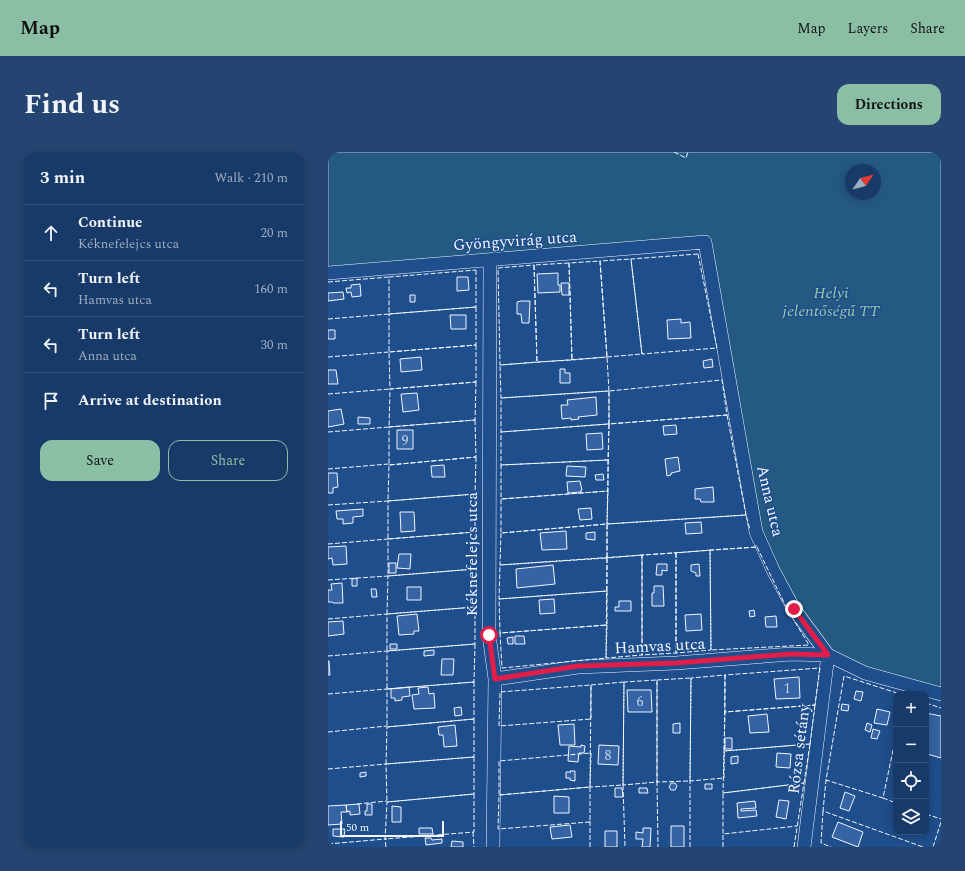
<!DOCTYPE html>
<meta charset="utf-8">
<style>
body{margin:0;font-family:Spectral,serif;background:#244571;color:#f1f3f6}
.controls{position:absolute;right:12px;bottom:12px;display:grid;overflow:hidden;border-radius:8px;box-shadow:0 2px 10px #0003}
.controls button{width:36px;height:36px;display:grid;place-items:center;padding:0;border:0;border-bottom:1px solid #36547d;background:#173a69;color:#f1f3f6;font:20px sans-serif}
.compass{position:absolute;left:517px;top:12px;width:36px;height:36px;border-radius:50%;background:#173a69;box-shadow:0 2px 10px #0003;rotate:55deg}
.scale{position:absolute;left:12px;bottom:10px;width:104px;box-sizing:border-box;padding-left:4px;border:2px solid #f2f6ff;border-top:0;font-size:11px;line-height:14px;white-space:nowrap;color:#f2f6ff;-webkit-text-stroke:3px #1f4e8c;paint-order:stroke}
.stop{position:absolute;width:12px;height:12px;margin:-9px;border:3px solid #e11d48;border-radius:50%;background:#fff}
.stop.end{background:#e11d48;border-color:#fff;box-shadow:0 1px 4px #0008}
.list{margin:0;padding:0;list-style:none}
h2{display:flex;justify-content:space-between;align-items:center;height:52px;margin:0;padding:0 16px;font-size:17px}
h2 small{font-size:13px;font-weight:400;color:#9eadc0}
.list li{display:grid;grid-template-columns:26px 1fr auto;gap:12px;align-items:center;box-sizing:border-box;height:56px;padding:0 16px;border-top:1px solid #36547d}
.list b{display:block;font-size:15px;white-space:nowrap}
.list p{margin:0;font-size:13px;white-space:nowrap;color:#9eadc0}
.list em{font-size:13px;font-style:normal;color:#9eadc0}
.actions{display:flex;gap:8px;padding:12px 16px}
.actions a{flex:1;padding:9px 0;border:1px solid #8abfa5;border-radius:12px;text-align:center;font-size:14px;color:#8abfa5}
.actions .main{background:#8abfa5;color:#111}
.icon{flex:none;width:22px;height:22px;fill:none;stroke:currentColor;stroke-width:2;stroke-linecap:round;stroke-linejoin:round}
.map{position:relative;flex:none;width:613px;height:695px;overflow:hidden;border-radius:12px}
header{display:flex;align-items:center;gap:24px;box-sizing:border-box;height:56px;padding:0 20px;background:#8abfa5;color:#111}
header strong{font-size:19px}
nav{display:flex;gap:22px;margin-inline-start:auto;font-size:14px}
.intro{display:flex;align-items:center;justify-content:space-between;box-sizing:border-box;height:96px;padding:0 24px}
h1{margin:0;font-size:28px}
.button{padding:10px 18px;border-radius:12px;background:#8abfa5;color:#111;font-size:14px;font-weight:700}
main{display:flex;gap:24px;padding:0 24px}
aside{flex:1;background:#173a69;border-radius:12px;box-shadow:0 2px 10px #0003}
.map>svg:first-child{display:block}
.green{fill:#245a82;stroke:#a8bbd7;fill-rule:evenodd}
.building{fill:#3563a3;stroke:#f2f6ff}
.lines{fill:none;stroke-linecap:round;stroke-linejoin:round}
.street-casing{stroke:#f2f6ff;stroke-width:14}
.street{stroke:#1f4e8c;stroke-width:13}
.fence{stroke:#f2f6ff;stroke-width:1;stroke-dasharray:5 2;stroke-linecap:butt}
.route{stroke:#e11d48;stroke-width:5}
.labels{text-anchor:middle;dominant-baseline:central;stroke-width:3;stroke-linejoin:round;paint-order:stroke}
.number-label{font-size:14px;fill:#c3d1e8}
.street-label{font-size:16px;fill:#f2f6ff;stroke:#1f4e8c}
.park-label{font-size:16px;font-style:italic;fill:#97c8a6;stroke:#1f4e8c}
</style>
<header>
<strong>Map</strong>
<nav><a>Map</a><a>Layers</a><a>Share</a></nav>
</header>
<div class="intro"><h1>Find us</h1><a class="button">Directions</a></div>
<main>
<aside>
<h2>3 min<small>Walk · 210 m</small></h2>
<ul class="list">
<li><svg class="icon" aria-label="ahead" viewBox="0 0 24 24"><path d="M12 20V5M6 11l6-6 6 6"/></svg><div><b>Continue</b><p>Kéknefelejcs utca</p></div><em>20 m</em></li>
<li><svg class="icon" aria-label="left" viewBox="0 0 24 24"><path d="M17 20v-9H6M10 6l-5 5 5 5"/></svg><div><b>Turn left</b><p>Hamvas utca</p></div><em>160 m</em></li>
<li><svg class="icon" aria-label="left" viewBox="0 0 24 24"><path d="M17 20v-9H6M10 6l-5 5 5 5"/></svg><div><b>Turn left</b><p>Anna utca</p></div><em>30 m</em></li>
<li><svg class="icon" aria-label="arrive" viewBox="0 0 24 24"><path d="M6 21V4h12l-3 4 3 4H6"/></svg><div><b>Arrive at destination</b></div></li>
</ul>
<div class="actions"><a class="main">Save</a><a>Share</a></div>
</aside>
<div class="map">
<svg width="613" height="695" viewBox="0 0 613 695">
<rect width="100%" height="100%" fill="#1f4e8c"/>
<!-- green -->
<path class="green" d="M0,0H613V542L500,503L428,380L376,91L0,121ZM523,18H547V42H523Z"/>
<!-- building -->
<path class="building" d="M230,121V133H232V140L210,141L209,122Z
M129,125H140L141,138L129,139Z
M233,131H241V143H234Z
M32,132L33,144L24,145L23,140L19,141L18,136H23V133Z
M15,140L16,147L0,149V141Z
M82,143H87V150H82Z
M193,149H202L201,171H194L193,162H189V150Z
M122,163H138V177H123Z
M353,167V171L362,170L363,186L340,187L339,168Z
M0,178H7V187H0Z
M93,205L94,218L73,220L72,207Z
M384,207L385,215L376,216L375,209Z
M232,217H237V221H242V231H232Z
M0,218H8L10,232H0Z
M89,241L91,258L75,260L73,242Z
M268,245L269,263L250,265L251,267L243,268V266L234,267L233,253H240L239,248Z
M13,257L16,272L0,275V259Z
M30,265L42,266V272H30Z
M348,273L349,282L336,283L335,274Z
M69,278H85V297H69Z
M274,281L275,297L259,298L258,282Z
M350,305L352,319L343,321V323L339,324L337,307Z
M116,313L117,325H104L103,314Z
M239,314L258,315L257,325L238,324Z
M0,321H9L10,335L5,336V341H0Z
M275,322L276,328H268L267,323Z
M252,329L254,338H253V340L240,341L239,330Z
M385,335L386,350H373L372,347H367V337Z
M263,356L264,367L252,368L250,357Z
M35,357V364L25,365V371L15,372V367H9L8,359Z
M72,360H86L87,379L73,380Z
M373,370L374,381L358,382L357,371Z
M238,379L239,397L214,398L212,381Z
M267,380V388L258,387V381Z
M18,394L19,412L5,413L4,406L0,407V395Z
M71,402H83L82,417L69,416Z
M61,411H68V421H61Z
M329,412H339V419L334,418V423H328Z
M371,412L372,424H368V421L363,419V413Z
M225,413L227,432L189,436L188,417Z
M29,426V434H24V427Z
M14,431L15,451H5L4,450H0V438H4L3,432Z
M326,434H335L336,454H324V441H326Z
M79,435H93V448H79Z
M43,437H48L49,445H44Z
M226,447L227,461L212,462L211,448Z
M291,449H303V459H287V455H291Z
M426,458L427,464L422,465L421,459Z
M89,462L91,479H86V482L71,483L69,464Z
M373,462L374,478L358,479L357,463Z
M448,464L449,475H438L437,465Z
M15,469L16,482L0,484V470Z
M187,484H196L197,492H187Z
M185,485V492H180L179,486Z
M62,492H69V497H62Z
M106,498V503L96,504V499Z
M114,507H126L125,523H113Z
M0,509H1L2,523H0Z
M471,525L472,546L448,547L446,527Z
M81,535L82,544L74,545V548L67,549V546H63V537Z
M100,535L101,542L106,541L107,556L86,557L84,543L91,542L90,536Z
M299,538H323L324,560H300Z
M528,539L535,540L533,549L526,547Z
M514,552L521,553L520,559L513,558Z
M133,555L134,563L127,564L126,556Z
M549,557L562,560L559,573L546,571Z
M598,561L613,564V606L599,602L598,607Z
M439,562L441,580L422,581L420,564Z
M352,571V581H345V572Z
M539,571L544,573L542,580L537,578Z
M246,572L247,593H232L230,573Z
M127,573L129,594L116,595L115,583H111L110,575Z
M545,577L552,579L549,587L543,586Z
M397,586H404V597H397Z
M253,593L257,594L256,601H251L250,610L240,609L241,594L253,595Z
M271,593L291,594L290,613L270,612Z
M449,601L463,602L462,616L448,615Z
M410,604V611L403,612V605Z
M242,619H247V629L242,628V626H238V620H243Z
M38,620V624L32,625V621Z
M343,631H347L349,634L347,638H343L341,635Z
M377,632H384V637H377Z
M287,636H294L295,645H287Z
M311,636H319L320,641H311Z
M517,640L527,644L521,659L512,656Z
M226,644L241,645V661H226Z
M451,648L461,649L458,667L448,665Z
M427,649L428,656L413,657V659L428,658L429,664L410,666L409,651Z
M31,652L32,662L22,663V659L19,660L18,653Z
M39,652H44V663H37V659H39Z
M18,653L19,660H13L14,672L0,673V654Z
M64,654L73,655V670H64Z
M510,670L535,680L530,695L504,685Z
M242,673L244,685L224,687L222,675Z
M343,674H356V695H343Z
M91,676H104L105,682H91Z
M315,676H323L322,695H314L315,687H308V680L315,681Z
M5,677H17L16,685L5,684Z
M277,679H289V695H277Z
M97,686H103L104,688L114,687V691L98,693Z
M124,689L135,690V695H123Z"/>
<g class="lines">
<defs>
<path id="street" d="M162,109L161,483L167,527L165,695
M0,121L377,90L428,380L445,418L466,457L500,503L537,521L613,542
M167,527L250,515L348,511L463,502L500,503L476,695"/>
</defs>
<!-- street casing -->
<use href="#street" class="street-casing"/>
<!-- street -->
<use href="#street" class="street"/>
<!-- fence -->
<path class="fence" d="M346,0L358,6L360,0
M370,102L389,196L314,202L303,107Z
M272,109L279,205L244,208L241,111Z
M241,111L244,208L209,210L206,113Z
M206,113L209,210L172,213L170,116Z
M148,118V155L61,162V125Z
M0,130L61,125
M148,155V193L61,200V162Z
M0,167L61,162V164
M148,193V230L62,237L61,200Z
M0,205L61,200
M279,205L314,202L303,107L272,109L279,205L281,239L173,246L172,213L279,205
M148,230L147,268L61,275L62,237Z
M281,239V272L173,280V246Z
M0,242L62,237
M399,263L418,363L279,372L281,272Z
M147,268L148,305L61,313V275Z
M281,272L280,308L173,313V280L399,263L394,228L281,239V272
M0,280L61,275V273
M148,305L147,342L60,349L61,313Z
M280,308V339L173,347V313Z
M0,317L61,312
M280,339L279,372L173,381V347Z
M147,342V380L60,387V349Z
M0,353L60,349
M279,372V406L172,413L173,381Z
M147,380V417L60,424V387Z
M0,392L60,387V385
M429,395L459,457L481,493L383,498L382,398Z
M382,398L383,498L348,501V401Z
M348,401V501L314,503V403Z
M314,403V503L278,506L279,406Z
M279,406V439L171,447L172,413L429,395L428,393
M279,406V372L418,363L422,378
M147,417V455L59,462L60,424Z
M0,428L60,424
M279,439V473L172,481L171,447Z
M147,455V492L59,499V462Z
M0,467L59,462
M279,473L278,506L174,516L172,481Z
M147,492L146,530L59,537V499Z
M0,504L59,499
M492,516L487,553L397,560V523Z
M397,523L396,626L362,629L363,526Z
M363,526L362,629L329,630V528Z
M329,528V630L295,633L296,530Z
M146,530V567L59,575V537Z
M296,530L295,633L262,635L263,533Z
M263,533V567L171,574L172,540Z
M0,542L59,537V535
M598,551L613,556
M487,553L482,592L396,599L397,560Z
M146,567V605L58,612L59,575Z
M0,580L59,574
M568,584L555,646L498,628L516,524L572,542
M482,592L476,631L395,641L396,599Z
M263,601L262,635L171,643V609Z
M146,605V642L59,650L58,612Z
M0,617L58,612L59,611
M499,628H498L495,659L595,695
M330,630H329L330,695
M295,633L297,695
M262,635V670L170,677L171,643Z
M146,642V680L57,687L59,650Z
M555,646L568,651
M29,652L59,649
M495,659L493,691L503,695
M598,662L613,667
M145,680L146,695
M0,692L57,687
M58,695L57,687H59
M262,695V669
M362,695V629L363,628
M395,695V681
M466,695L476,631L395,641V682L469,674
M605,695L613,670"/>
</g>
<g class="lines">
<!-- route -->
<path class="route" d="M161,483L167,527L250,514L348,511L463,502L500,503L466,457"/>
</g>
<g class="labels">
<!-- number labels -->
<g class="number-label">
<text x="77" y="288">9</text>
<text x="459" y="536">1</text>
<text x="312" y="549">6</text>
<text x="280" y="603">8</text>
</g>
<!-- street labels -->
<g class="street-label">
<text transform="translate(187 89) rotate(-4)">Gyöngyvirág utca</text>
<text transform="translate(442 349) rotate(77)">Anna utca</text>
<text transform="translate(144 402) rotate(-90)">Kéknefelejcs utca</text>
<text transform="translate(332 494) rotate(-3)">Hamvas utca</text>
<text transform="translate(471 597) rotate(-83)">Rózsa sétány</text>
</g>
<!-- park labels -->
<g class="park-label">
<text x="503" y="141">Helyi<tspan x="503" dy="18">jelentőségű TT</tspan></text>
</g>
</g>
</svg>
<div class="controls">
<button>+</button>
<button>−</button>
<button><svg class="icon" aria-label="locate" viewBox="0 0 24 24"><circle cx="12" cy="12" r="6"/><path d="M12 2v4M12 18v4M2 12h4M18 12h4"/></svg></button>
<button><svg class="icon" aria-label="layers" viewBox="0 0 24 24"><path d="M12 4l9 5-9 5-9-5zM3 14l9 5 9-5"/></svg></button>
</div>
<svg class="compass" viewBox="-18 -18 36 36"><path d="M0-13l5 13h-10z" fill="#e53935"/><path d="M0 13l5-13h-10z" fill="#9eadc0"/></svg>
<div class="scale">50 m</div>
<div class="stop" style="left:161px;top:483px"></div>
<div class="stop end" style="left:466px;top:457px"></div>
</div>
</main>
